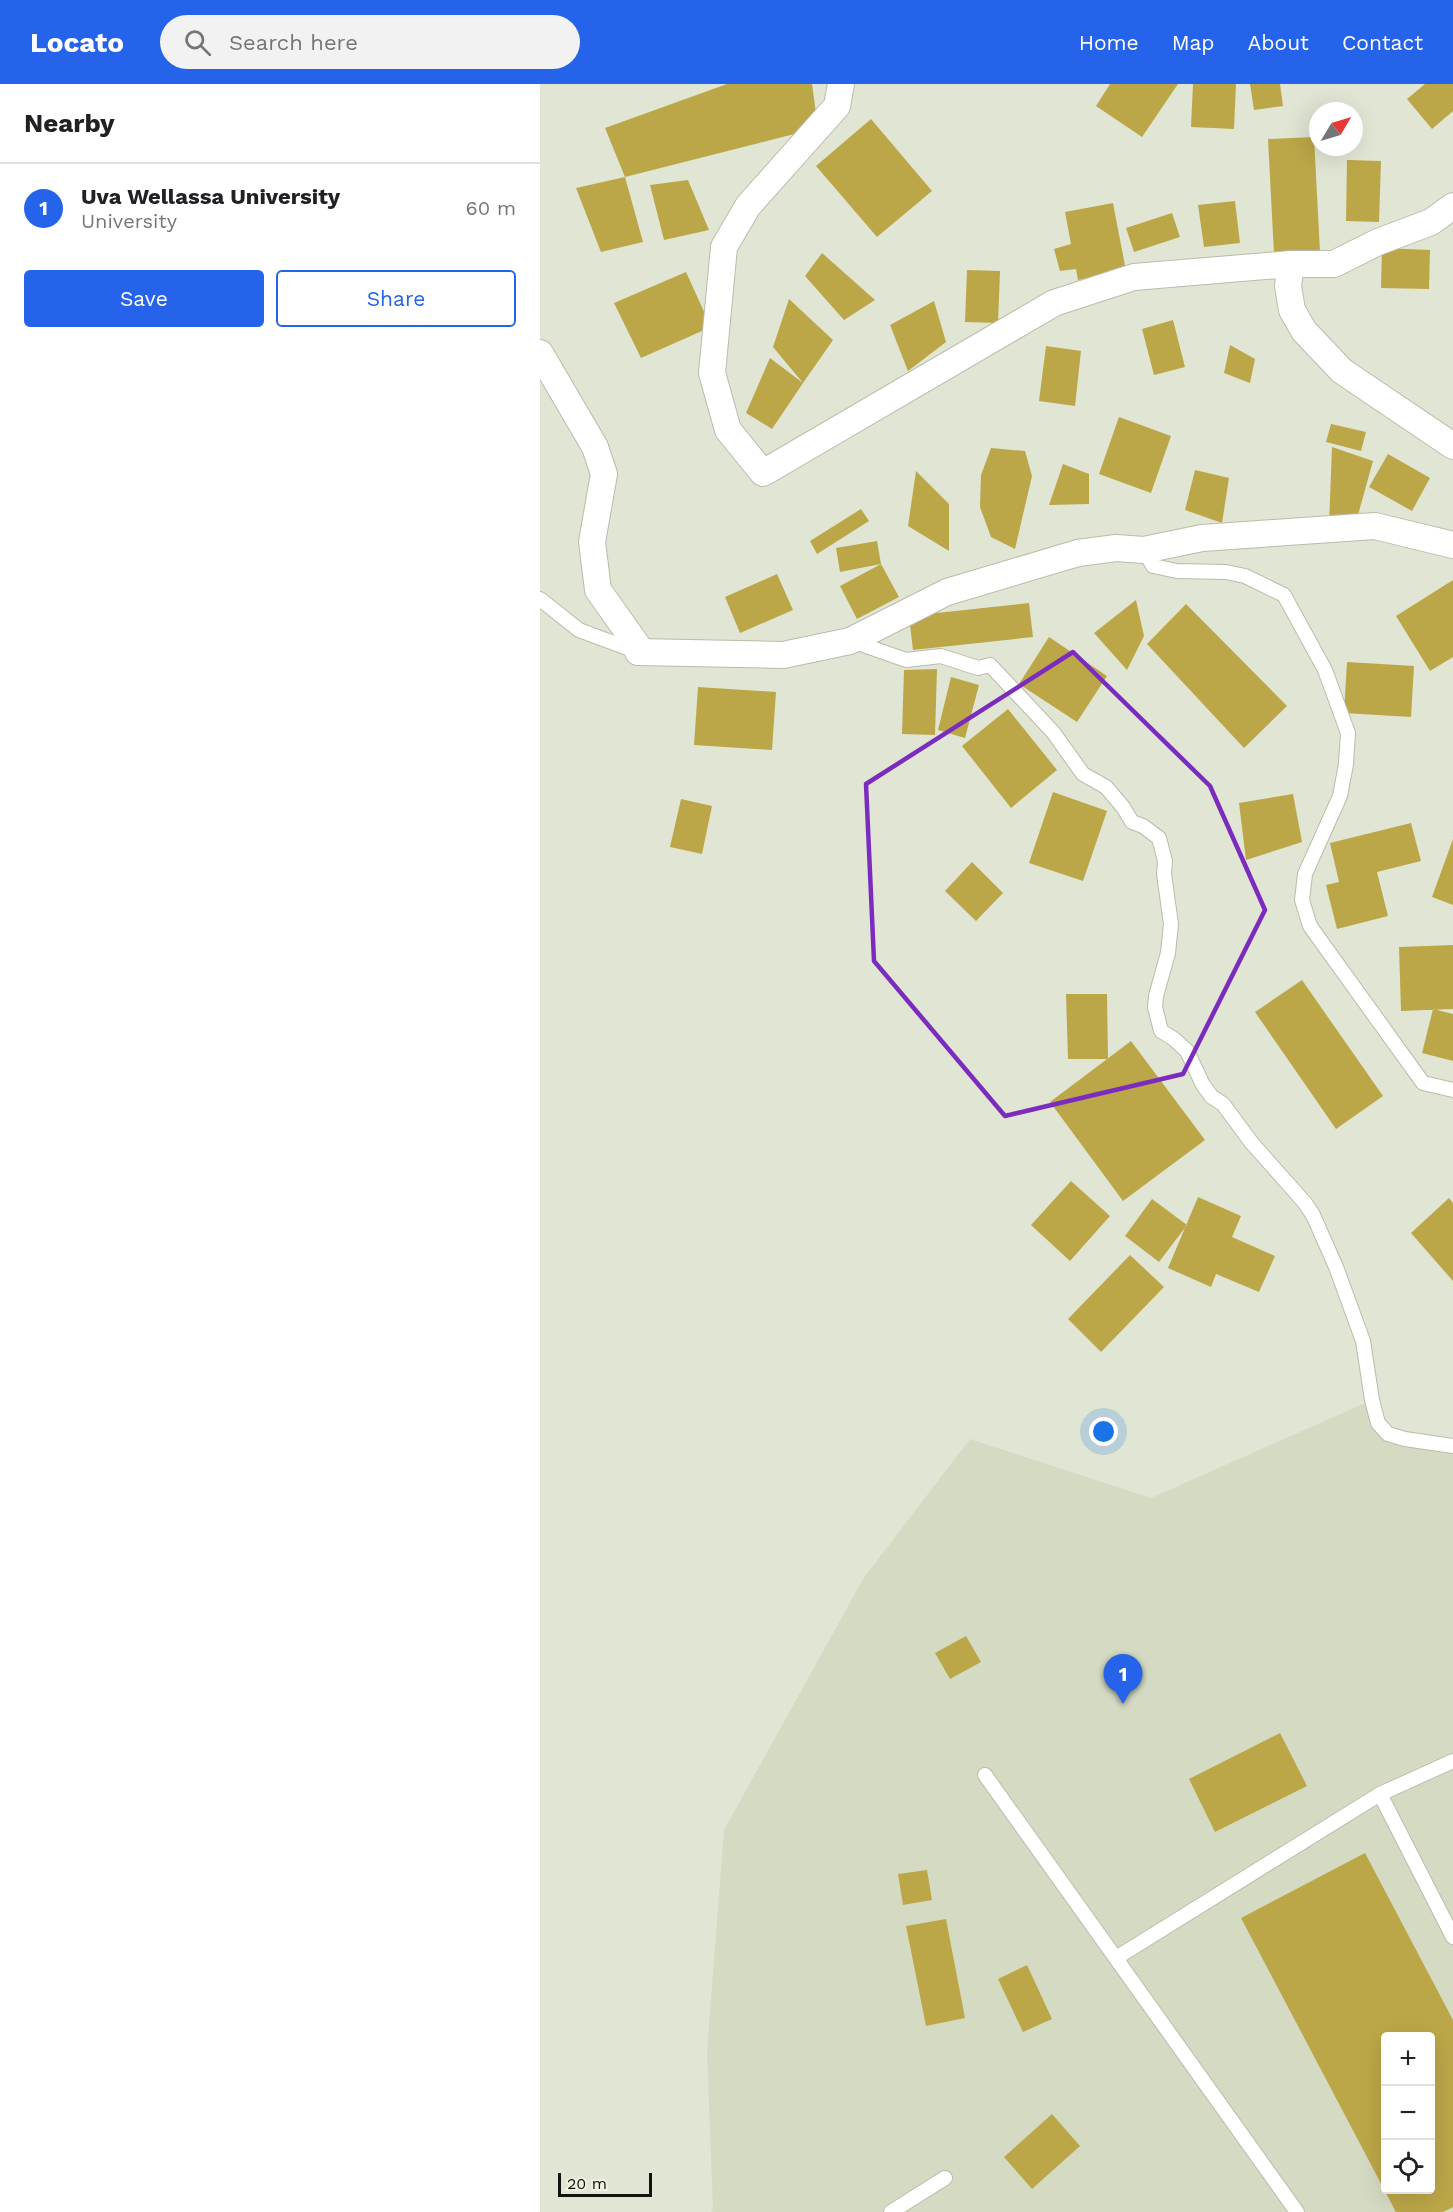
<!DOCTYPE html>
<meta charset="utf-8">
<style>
body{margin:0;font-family:"Work Sans",sans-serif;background:#f2f2f2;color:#202124}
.controls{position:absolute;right:18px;bottom:18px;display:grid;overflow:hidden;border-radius:6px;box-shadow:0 6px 24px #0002}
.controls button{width:54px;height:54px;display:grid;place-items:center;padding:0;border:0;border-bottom:2px solid #e0e0e0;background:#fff;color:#202124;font:30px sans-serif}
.compass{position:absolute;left:769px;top:18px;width:54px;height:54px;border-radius:50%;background:#fff;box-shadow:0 6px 24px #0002;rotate:52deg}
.scale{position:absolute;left:18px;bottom:15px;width:94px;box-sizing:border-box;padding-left:6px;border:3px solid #12130e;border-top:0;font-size:16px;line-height:21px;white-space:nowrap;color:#12130e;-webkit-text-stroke:4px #eff2e1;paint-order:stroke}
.you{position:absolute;left:564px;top:1348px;width:21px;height:21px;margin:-15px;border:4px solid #fff;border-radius:50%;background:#1a73e8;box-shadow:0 0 0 9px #1a73e833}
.badge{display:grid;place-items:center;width:39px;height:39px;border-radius:50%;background:#2563eb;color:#fff;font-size:20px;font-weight:700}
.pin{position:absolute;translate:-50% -50px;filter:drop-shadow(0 2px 3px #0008)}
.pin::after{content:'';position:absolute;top:32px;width:21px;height:18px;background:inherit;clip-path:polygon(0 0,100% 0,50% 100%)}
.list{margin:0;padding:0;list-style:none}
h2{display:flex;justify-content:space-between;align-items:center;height:78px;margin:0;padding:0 24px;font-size:26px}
h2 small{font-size:20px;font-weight:400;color:#757577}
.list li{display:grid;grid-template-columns:39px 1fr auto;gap:18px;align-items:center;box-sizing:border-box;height:90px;padding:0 24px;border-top:2px solid #e0e0e0}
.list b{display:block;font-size:22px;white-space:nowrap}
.list p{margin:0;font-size:20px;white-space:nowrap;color:#757577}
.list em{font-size:20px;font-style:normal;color:#757577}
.actions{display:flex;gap:12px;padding:18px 24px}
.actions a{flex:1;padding:14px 0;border:2px solid #2563eb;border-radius:6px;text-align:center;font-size:21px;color:#2563eb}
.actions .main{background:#2563eb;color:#fff}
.icon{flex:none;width:33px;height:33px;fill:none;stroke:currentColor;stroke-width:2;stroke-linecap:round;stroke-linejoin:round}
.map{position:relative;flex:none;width:913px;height:2128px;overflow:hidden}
header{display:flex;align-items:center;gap:36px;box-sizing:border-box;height:84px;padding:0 30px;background:#2563eb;color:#fff}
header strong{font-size:28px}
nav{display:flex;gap:33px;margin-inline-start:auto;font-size:21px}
.search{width:420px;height:54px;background:#f2f2f2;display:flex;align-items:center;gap:15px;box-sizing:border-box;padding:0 21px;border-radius:33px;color:#757577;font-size:22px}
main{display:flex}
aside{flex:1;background:#fff}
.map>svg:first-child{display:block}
.built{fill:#d5dbc2;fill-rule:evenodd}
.building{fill:#bca748;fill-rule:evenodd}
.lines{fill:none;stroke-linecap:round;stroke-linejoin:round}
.lane-casing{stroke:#b9bcac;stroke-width:16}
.street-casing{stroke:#b9bcac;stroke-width:28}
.lane{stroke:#fff;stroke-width:14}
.street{stroke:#fff;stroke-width:26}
.marked{fill:none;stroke:#7b2cbf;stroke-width:4.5;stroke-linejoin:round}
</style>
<header>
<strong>Locato</strong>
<div class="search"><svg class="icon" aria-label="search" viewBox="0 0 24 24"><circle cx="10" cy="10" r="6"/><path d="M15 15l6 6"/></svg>Search here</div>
<nav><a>Home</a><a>Map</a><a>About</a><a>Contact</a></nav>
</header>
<main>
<aside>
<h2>Nearby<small></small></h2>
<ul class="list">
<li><span class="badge">1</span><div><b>Uva Wellassa University</b><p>University</p></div><em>60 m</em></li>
</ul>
<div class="actions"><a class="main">Save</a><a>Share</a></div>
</aside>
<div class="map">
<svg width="913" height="2128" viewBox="0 0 913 2128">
<rect width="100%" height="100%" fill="#e1e5d4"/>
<!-- built -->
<path class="built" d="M832,1316L848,1350L913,1362V2128H171L173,2125L167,1967L184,1746L323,1495L430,1355L611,1414ZM846,1952H890V2106H846Z"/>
<!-- building -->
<path class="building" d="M187,0H272L278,44L85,93L65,44Z
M570,0H638L602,53L556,22Z
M653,0H696L694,45L651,43Z
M710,0H740L743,22L714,26Z
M885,0H913V27L892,45L867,15Z
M331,35L392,107L337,153L276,82Z
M774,53L780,168L734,170L728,55Z
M807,76L841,77L839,138L806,137Z
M85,93L103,158L61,168L36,104Z
M148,96L169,146L124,156L110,101Z
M695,117L700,159L664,163L658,121Z
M573,119L586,187L538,196L536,185L520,187L514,165L531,160L525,128Z
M632,129L640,153L594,168L586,144Z
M842,164L890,166L889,205L841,204Z
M282,169L335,216L304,236L265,192Z
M427,186L460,187L458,239L425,238Z
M146,188L171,243L101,274L74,219Z
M249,215L293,256L263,299L233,263Z
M394,217L406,258L368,287L350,241Z
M633,236L645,283L614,291L602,245Z
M690,261L715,275L710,299L684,289Z
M506,262L541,267L535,322L499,317Z
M230,274L263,299L232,345L206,329Z
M579,333L631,352L611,409L559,390Z
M791,340L826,348L821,367L786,358Z
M792,363L833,377L818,431L789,441Z
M451,364L485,367L492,392L475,465L451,453L440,423L441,391Z
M848,370L890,394L872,427L829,403Z
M523,380L549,390V420L509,421Z
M655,386L689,394L682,439L645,426Z
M376,387L409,420V467L368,442Z
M321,425L329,437L277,470L270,457Z
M337,457L341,480L359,513L317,535L300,502L341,480L300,488L296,464Z
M237,490L253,526L200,549L185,513Z
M913,496V573L890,587L856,532Z
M596,516L604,552L587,586L554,549Z
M489,519L493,553L373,566L369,532Z
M646,520L747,622L704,664L607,560Z
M509,553L567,592L537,638L479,600Z
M807,578L874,582L871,633L804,629Z
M397,585L395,651L362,650L364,586Z
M411,593L439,601L425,654L398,646Z
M158,603L236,608L232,666L154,661Z
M468,625L517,686L471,724L422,662Z
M513,708L567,727L543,797L489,779Z
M753,710L762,758L706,776L699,719Z
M141,715L172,722L162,770L130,763Z
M871,739L881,777L837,788L848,832L797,845L786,801L799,798L790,759Z
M913,755V821L892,813Z
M432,778L463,809L436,837L405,807Z
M913,861V925L861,927L859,863Z
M762,896L843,1012L796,1045L715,928Z
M526,910H567L568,975H528Z
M893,925L913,930V977L882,969Z
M591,957L665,1056L583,1117L510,1018Z
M531,1097L570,1132L530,1177L491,1141Z
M658,1113L701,1132L692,1153L735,1172L719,1208L676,1190L671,1203L628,1184Z
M909,1114L913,1119V1197L871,1149Z
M612,1115L647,1141L619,1178L585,1152Z
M590,1171L624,1203L561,1268L528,1235Z
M426,1552L441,1578L410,1595L395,1569Z
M740,1649L767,1702L675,1748L649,1695Z
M825,1769L913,1936V2123L903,2128H856L701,1834ZM846,1952H890V2106H846Z
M387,1786L392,1816L363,1821L358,1790Z
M406,1835L425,1934L386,1942L366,1842Z
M487,1881L512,1935L483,1948L458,1895Z
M512,2030L540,2062L492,2105L464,2073Z"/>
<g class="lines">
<defs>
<path id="lane" d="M604,466L613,482L637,487L686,488L705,492L744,511L785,586L808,649L806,680L800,712L765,790L762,816L770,842L883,999L913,1006
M0,515L39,546L98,568
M312,557L366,576L401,572L438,584L450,581L513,648L543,690L566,703L583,723L592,738L603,742L619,754L625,777L624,790L631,840L628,869L616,912L615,923L621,947L634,955L647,967L663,1001L672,1013L683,1020L711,1058L765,1119L773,1131L796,1183L823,1257L832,1316L838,1339L848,1350L865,1355L913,1362
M445,1691L757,2128
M840,1710L913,1677
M576,1874L840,1710L913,1853
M351,2128L405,2094"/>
<path id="street" d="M301,0L297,22L208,122L184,163L172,289L188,346L223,389L514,219L594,193L751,180H794L838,158L891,138L913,122
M751,180L748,202L752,226L764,247L802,287L913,362
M0,269L55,363L64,390L52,458L58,506L102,568
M98,568L243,571L310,557L407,508L538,469L576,464L604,466L662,454L835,442L913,461"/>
</defs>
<!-- lane casing -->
<use href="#lane" class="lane-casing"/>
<!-- street casing -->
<use href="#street" class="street-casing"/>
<!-- lane -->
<use href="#lane" class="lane"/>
<!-- street -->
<use href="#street" class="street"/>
</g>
<!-- marked area -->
<path class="marked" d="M533,568L670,702L725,826L643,990L465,1032L334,877L326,700Z"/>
</svg>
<div class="controls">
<button>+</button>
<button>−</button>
<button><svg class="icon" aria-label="locate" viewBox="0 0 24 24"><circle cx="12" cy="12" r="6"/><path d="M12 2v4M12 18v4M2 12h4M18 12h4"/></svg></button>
</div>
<svg class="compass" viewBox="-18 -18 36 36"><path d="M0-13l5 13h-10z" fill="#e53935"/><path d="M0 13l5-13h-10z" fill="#757577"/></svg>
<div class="scale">20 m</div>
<div class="you"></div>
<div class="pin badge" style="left:583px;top:1620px">1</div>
</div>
</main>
